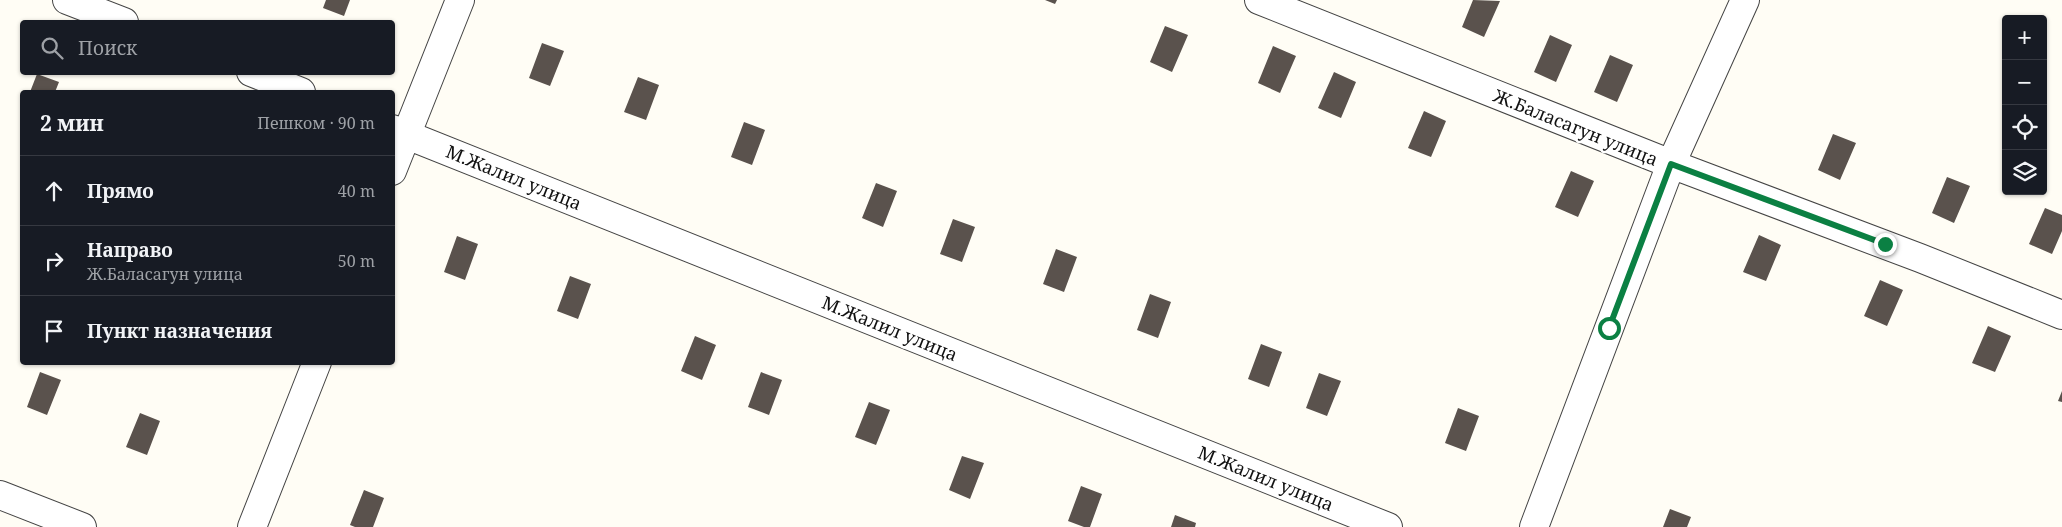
<!DOCTYPE html>
<html lang="ru">
<meta charset="utf-8">
<style>
body{margin:0;font-family:"Noto Serif",serif;background:#20242c;color:#f1f3f6}
.controls{position:absolute;right:15px;top:15px;display:grid;overflow:hidden;border-radius:5px;box-shadow:0 1px 4px #0004}
.controls button{width:45px;height:45px;display:grid;place-items:center;padding:0;border:0;border-bottom:1px solid #363941;background:#171b24;color:#f1f3f6;font:25px sans-serif}
.stop{position:absolute;width:15px;height:15px;margin:-11px;border:4px solid #0b8043;border-radius:50%;background:#fff}
.stop.end{background:#0b8043;border-color:#fff;box-shadow:0 1px 5px #0008}
.list{margin:0;padding:0;list-style:none}
h2{display:flex;justify-content:space-between;align-items:center;height:65px;margin:0;padding:0 20px;font-size:21px}
h2 small{font-size:16px;font-weight:400;color:#9ea1a6}
.list li{display:grid;grid-template-columns:32px 1fr auto;gap:15px;align-items:center;box-sizing:border-box;height:70px;padding:0 20px;border-top:1px solid #363941}
.list b{display:block;font-size:19px;white-space:nowrap}
.list p{margin:0;font-size:16px;white-space:nowrap;color:#9ea1a6}
.list em{font-size:16px;font-style:normal;color:#9ea1a6}
.icon{flex:none;width:28px;height:28px;fill:none;stroke:currentColor;stroke-width:2;stroke-linecap:round;stroke-linejoin:round}
.map{position:relative;flex:none;width:2062px;height:527px;overflow:hidden}
.search{position:absolute;background:#171b24;box-shadow:0 1px 4px #0004;left:20px;top:20px;width:375px;height:55px;display:flex;align-items:center;gap:12px;box-sizing:border-box;padding:0 18px;border-radius:5px;color:#9ea1a6;font-size:19px}
.panel{position:absolute;background:#171b24;box-shadow:0 1px 4px #0004;left:20px;top:90px;width:375px;height:275px;border-radius:5px}
.map>svg:first-child{display:block}
.building{fill:#5a524d}
.lines{fill:none;stroke-linecap:round;stroke-linejoin:round}
.minor-casing{stroke:#444;stroke-width:30}
.minor{stroke:#fff;stroke-width:28}
.route{stroke:#0b8043;stroke-width:6}
.labels{text-anchor:middle;dominant-baseline:central;stroke-width:5;stroke-linejoin:round;paint-order:stroke}
.street-label{font-size:18px;fill:#111;stroke:#fff}
</style>
<div class="map">
<svg width="2062" height="527" viewBox="0 0 2062 527">
<rect width="100%" height="100%" fill="#fffdf5"/>
<!-- building -->
<path class="building" d="M326,0H350L344,16L323,8Z
M1045,0H1057L1055,4Z
M1473,0L1500,1L1484,37L1462,27Z
M1165,26L1188,35L1172,72L1150,62Z
M1550,35L1572,45L1556,82L1534,72Z
M542,43L564,51L550,86L529,78Z
M1273,46L1296,56L1280,93L1258,83Z
M1610,55L1633,65L1617,102L1594,92Z
M1334,72L1356,82L1341,118L1318,108Z
M37,74L59,82L55,92H30Z
M638,77L659,85L646,120L624,112Z
M1424,111L1446,121L1431,157L1408,148Z
M744,122L765,130L752,165L731,157Z
M1833,134L1856,143L1840,180L1818,170Z
M1571,171L1594,181L1578,217L1555,207Z
M1947,177L1970,186L1954,223L1932,213Z
M876,183L897,191L883,227L862,218Z
M2045,208L2062,215V231L2052,254L2029,244Z
M953,219L975,227L962,262L940,254Z
M1759,235L1781,245L1766,281L1743,272Z
M457,236L478,244L465,280L444,272Z
M1056,249L1077,257L1064,292L1043,284Z
M570,276L591,284L578,319L557,311Z
M1880,280L1903,290L1887,326L1864,316Z
M1150,294L1171,302L1158,338L1137,330Z
M1988,326L2011,336L1995,372L1972,363Z
M695,336L716,345L702,380L681,371Z
M1261,344L1282,352L1269,387L1248,379Z
M40,372L61,380L47,415L27,407Z
M761,372L782,380L769,415L748,407Z
M1319,373L1341,381L1327,416L1306,408Z
M2062,391V402L2058,401Z
M869,402L890,410L876,445L855,437Z
M1458,408L1479,416L1466,451L1445,443Z
M140,413L160,421L147,455L126,447Z
M962,456L984,463L970,499L949,490Z
M1081,486L1102,494L1090,527H1084L1068,521Z
M364,490L384,498L373,527H355L350,525Z
M1670,509L1691,517L1687,527H1663Z
M1175,515L1196,523L1195,527H1171Z"/>
<g class="lines">
<defs>
<path id="minor" d="M67,0L124,22
M1259,0L1671,164L1920,258L2062,315
M251,72L301,92
M392,129L1388,527
M392,171L460,0
M0,495L82,527
M252,527L317,362
M1534,527L1671,164L1745,0"/>
</defs>
<!-- minor casing -->
<use href="#minor" class="minor-casing"/>
<!-- minor -->
<use href="#minor" class="minor"/>
</g>
<g class="lines">
<!-- route -->
<path class="route" d="M1609,328L1671,164L1885,244"/>
</g>
<g class="labels">
<!-- street labels -->
<g class="street-label">
<text transform="translate(1576 127) rotate(22)">Ж.Баласагун улица</text>
<text transform="translate(514 177) rotate(22)">М.Жалил улица</text>
<text transform="translate(890 328) rotate(22)">М.Жалил улица</text>
<text transform="translate(1266 478) rotate(22)">М.Жалил улица</text>
</g>
</g>
</svg>
<div class="controls">
<button>+</button>
<button>−</button>
<button><svg class="icon" aria-label="locate" viewBox="0 0 24 24"><circle cx="12" cy="12" r="6"/><path d="M12 2v4M12 18v4M2 12h4M18 12h4"/></svg></button>
<button><svg class="icon" aria-label="layers" viewBox="0 0 24 24"><path d="M12 4l9 5-9 5-9-5zM3 14l9 5 9-5"/></svg></button>
</div>
<div class="stop" style="left:1609px;top:328px"></div>
<div class="stop end" style="left:1885px;top:244px"></div>
<div class="search"><svg class="icon" aria-label="search" viewBox="0 0 24 24"><circle cx="10" cy="10" r="6"/><path d="M15 15l6 6"/></svg>Поиск</div>
<section class="panel">
<h2>2 мин<small>Пешком · 90 m</small></h2>
<ul class="list">
<li><svg class="icon" aria-label="ahead" viewBox="0 0 24 24"><path d="M12 20V5M6 11l6-6 6 6"/></svg><div><b>Прямо</b></div><em>40 m</em></li>
<li><svg class="icon" aria-label="right" viewBox="0 0 24 24"><path d="M7 20v-9h11M14 6l5 5-5 5"/></svg><div><b>Направо</b><p>Ж.Баласагун улица</p></div><em>50 m</em></li>
<li><svg class="icon" aria-label="arrive" viewBox="0 0 24 24"><path d="M6 21V4h12l-3 4 3 4H6"/></svg><div><b>Пункт назначения</b></div></li>
</ul>
</section>
</div>
